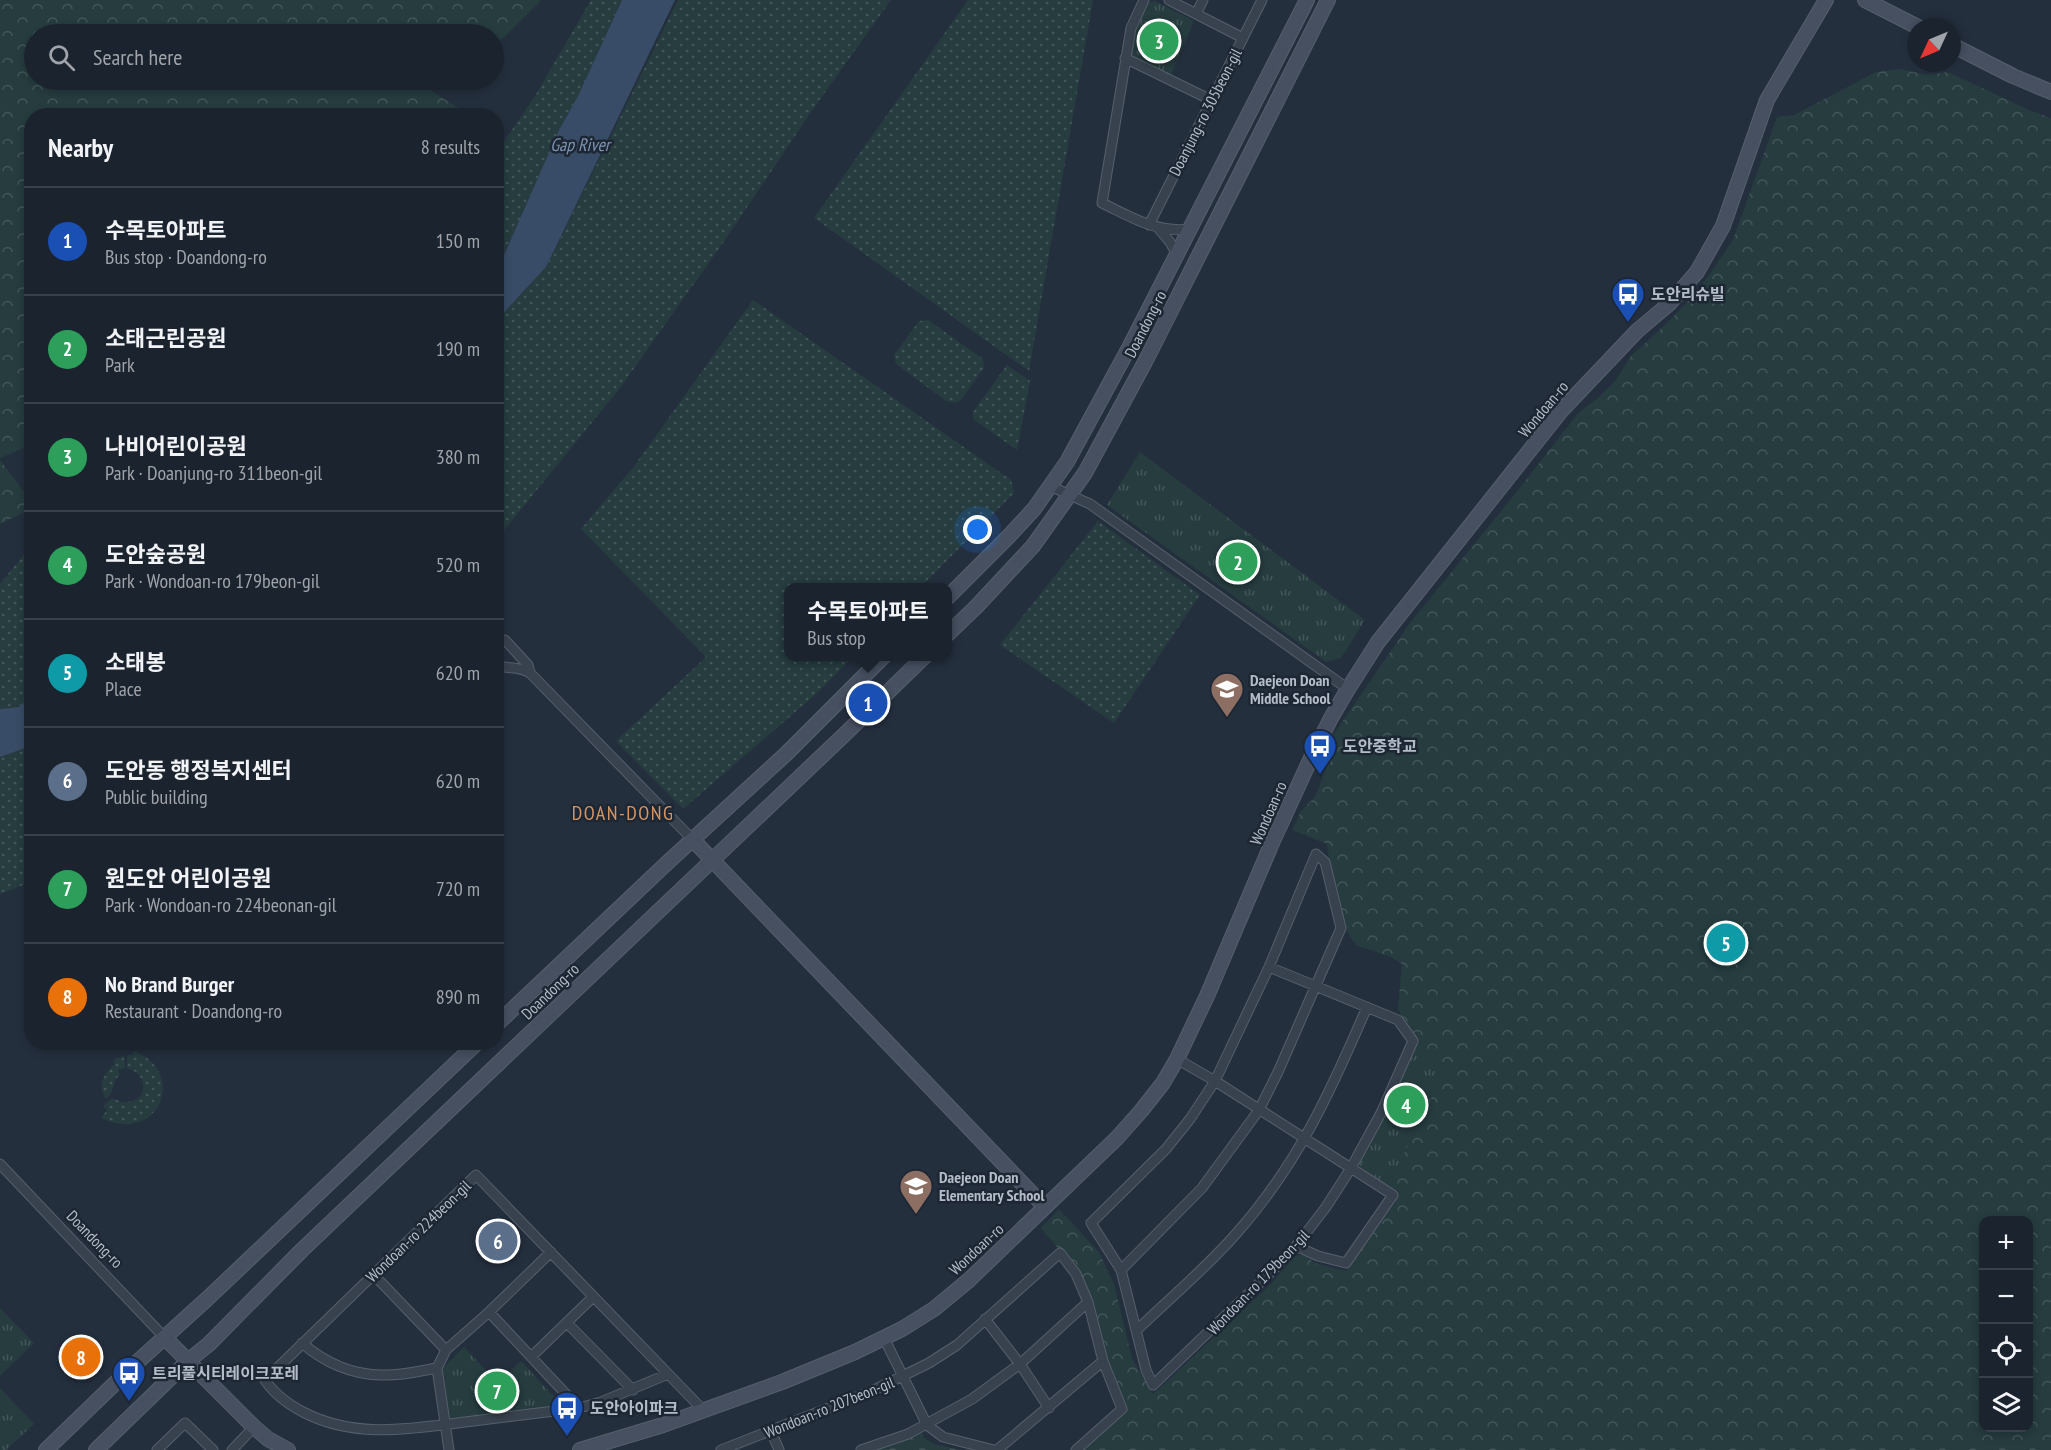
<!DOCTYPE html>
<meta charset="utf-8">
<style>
body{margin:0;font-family:"PT Sans Narrow","Noto Sans KR",sans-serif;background:#282f3a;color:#f1f3f6}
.controls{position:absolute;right:18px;bottom:18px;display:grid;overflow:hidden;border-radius:12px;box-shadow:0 3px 9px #0003}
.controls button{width:54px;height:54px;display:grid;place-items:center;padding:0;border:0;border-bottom:2px solid #39404a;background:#1b232e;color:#f1f3f6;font:30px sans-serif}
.compass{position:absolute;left:1907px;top:18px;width:54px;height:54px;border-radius:50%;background:#1b232e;box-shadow:0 3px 9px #0003;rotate:226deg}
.you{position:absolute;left:978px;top:530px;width:21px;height:21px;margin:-15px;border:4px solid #fff;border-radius:50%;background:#1a73e8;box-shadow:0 0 0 9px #1a73e833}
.badge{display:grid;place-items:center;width:39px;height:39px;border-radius:50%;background:#db2777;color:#fff;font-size:20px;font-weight:700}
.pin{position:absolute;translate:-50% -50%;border:3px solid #fff;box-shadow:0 2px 6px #0006}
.popup{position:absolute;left:784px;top:583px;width:168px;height:78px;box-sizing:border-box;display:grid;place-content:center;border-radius:12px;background:#1b232e;filter:drop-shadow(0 2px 4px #0005);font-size:20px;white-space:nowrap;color:#a0a4aa}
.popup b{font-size:22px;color:#f1f3f6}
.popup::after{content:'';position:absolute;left:50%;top:100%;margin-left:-12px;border:12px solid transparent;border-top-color:#1b232e}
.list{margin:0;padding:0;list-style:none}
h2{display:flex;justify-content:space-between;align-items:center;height:78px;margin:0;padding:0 24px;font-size:26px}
h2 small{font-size:20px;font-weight:400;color:#a0a4aa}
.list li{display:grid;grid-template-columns:39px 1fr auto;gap:18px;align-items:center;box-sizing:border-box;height:108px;padding:0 24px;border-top:2px solid #39404a}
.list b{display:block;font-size:22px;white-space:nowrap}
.list p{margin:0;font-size:20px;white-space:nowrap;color:#a0a4aa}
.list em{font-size:20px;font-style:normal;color:#a0a4aa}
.icon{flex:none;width:33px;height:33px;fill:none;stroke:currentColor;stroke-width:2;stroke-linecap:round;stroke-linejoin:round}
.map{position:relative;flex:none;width:2051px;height:1450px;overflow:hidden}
.search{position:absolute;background:#1b232e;box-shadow:0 3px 9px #0003;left:24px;top:24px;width:480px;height:66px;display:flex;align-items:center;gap:15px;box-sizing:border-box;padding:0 21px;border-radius:33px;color:#a0a4aa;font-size:22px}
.panel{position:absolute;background:#1b232e;box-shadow:0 3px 9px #0003;left:24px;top:108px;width:480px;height:942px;border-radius:24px}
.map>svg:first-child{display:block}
.grass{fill:url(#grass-dots)}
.forest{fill:url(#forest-crowns);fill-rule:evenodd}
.park{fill:url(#park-tufts)}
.water{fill:#394c67}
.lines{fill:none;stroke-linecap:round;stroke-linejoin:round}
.street-casing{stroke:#565f6c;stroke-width:11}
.secondary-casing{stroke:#565f6c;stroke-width:16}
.street{stroke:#38414e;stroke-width:9}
.secondary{stroke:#465061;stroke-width:14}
.labels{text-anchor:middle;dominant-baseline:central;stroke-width:5;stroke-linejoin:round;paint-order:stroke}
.street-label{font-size:16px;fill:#b4bcc9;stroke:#1d2633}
.poi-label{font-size:16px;font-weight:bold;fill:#b4bcc9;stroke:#1d2633;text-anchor:start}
.water-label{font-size:18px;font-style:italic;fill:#7c92b1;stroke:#1d2633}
.quarter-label{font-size:20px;letter-spacing:1.5px;fill:#d59563;stroke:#1d2633}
</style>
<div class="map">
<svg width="2051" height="1450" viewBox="0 0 2051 1450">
<defs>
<pattern id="grass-dots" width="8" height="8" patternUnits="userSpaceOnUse" patternTransform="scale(1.5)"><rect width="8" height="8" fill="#263c3f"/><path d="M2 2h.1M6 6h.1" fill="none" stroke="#435659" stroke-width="1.8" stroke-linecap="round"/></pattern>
<pattern id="forest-crowns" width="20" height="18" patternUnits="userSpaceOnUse" patternTransform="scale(1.5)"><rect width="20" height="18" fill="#263c3f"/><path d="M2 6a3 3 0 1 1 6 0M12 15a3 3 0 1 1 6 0" fill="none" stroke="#435659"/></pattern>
<pattern id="park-tufts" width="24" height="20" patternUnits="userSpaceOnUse" patternTransform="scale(1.5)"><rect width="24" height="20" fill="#263c3f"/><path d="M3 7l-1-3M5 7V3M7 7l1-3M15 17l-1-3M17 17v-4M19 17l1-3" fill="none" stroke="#435659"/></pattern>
</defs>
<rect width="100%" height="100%" fill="#242f3e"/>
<!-- grass -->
<path class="grass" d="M591,0H622L578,96L559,130L497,271V152L535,96Z
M678,0H891L811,112L725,240L620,388L497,539V320L546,267Z
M968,0H1093L1029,371L814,218Z
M753,300L1011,480L1014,493L921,587L788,588V656L853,657L816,694L683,809L616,741L706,657L581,529L635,465Z
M928,320L983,359L984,368L960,401L955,403L946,401L896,364L894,355L919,321Z
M1007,365L1030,381L1017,450L973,419V412Z
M1098,521L1200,595L1114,723L1000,645Z
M31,546V696L19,707L0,709V584Z
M31,746V882L0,894V757Z
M133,1051C188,1070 161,1146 101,1118L107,1110L103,1106L112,1098C145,1114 155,1076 127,1068V1055H133Z
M124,1056L125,1068L118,1070L120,1074C111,1084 116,1090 106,1099C97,1086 103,1074 115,1064L114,1059Z"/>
<!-- forest -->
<path class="forest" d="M0,0H540L539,3L500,41L494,39V34H34V80H437L428,89L470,115L32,116L31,445L0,458Z
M1899,69L1928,75L1948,72L2029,110L2051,118V1450H1076L1123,1407L1078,1272L1041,1228L1059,1209L1099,1252L1114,1284L1132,1359L1153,1394L1272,1283L1295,1256L1304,1255L1315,1263L1346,1271L1396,1202L1399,1191L1357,1169L1356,1163L1415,1041L1398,1009L1402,964L1391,957L1356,945L1347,932L1334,892L1327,844L1292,830L1301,811L1315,797L1326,769L1329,741L1410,623L1515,494L1579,412L1598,398L1616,380L1630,357L1665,325L1698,291L1733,240L1777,117L1794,115L1876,72ZM1984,1220H2028V1428H1984Z
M0,460L32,502L31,509L0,524Z
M915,1432L923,1434L924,1438L934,1444L960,1450H866Z"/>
<!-- park -->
<path class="park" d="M1155,1L1194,21L1170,77L1133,58C1124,41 1140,17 1148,2Z
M1140,452L1365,620L1341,658L1326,662L1107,505Z
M1409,1041L1441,1074L1438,1084L1396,1170L1392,1185L1390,1186L1358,1168V1162Z
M0,1308L34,1343L0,1376Z
M464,1347L498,1383L521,1361L556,1399L554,1407L456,1419L449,1417L443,1368Z
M0,1388L34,1424L6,1450H0Z"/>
<!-- water -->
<path class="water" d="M622,0H675L546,267L497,320V271L559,130L578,96Z
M31,696V746L0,757V709L19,707Z"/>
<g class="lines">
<defs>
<path id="street" d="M1144,0L1131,28L1102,203C1133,218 1156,233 1191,229
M1169,0L1243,38
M1196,14L1203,0
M1125,58L1211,100
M1149,225L1262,0
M1159,229L1170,242L1178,256
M1050,486L1090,504L1348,689
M496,642L505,640L528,665L530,673
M496,665C509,670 517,665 530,673L693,840
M1177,1059L1215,1081L1393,1195L1346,1263L1318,1256L1296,1246
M0,1164L165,1338
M1121,1270L1202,1188L1259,1110L1278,1072L1341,928L1325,862L1316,854L1269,967L1215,1081L1190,1119L1166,1149L1091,1223L1121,1270L1146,1370L1153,1385L1271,1272L1296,1246L1326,1207L1351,1168L1381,1113L1413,1041L1398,1020L1269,967
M373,1274L446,1350
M489,1312L579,1408
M985,1319L1020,1364L1049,1408
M567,1323L633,1390
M1137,1330C1169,1299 1205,1269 1235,1235C1297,1166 1331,1091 1367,1007
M884,1338L927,1425L943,1437L994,1450
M302,1343C324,1362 352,1375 382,1375C400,1376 420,1371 437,1368L446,1350L489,1312L551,1252
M531,1357L593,1297
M437,1368L449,1450
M668,1374L601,1402L579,1408C541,1413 503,1417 465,1422C409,1429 355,1439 303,1412C288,1404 274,1394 265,1380L476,1175L703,1410
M771,1431L779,1450
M157,1450L185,1423L213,1450
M232,1450L254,1427
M721,1450L872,1391L929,1363L957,1345L1060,1253L1076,1274L1088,1302L1103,1361L1122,1409L1076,1450
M861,1450L908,1434L972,1399L1020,1364L1088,1302
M997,1450L1103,1361"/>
<path id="secondary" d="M1865,0L1918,27
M1952,45L2013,76L2051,92
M948,597L1009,536L1034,509L1067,462L1130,346L1307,0
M948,634L977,606L1033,546L1085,473L1145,362L1328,0
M693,840L1045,1207
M496,1025L667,863L786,754L884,656
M165,1338L254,1427L268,1439L288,1450
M46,1450L134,1365L207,1299L478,1042
M96,1450L188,1361L209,1344L302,1250L844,735L925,656
M580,1450L663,1425L782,1382L855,1352L902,1329L934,1309L969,1280L1117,1138L1141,1111L1163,1083L1177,1059L1207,996L1272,843L1311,758L1331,718L1348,689L1378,642L1561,411L1637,331L1669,304L1697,272L1723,226L1767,100L1826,0"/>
</defs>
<!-- street casing -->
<use href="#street" class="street-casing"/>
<!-- secondary casing -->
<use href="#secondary" class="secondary-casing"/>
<!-- street -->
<use href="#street" class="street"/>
<!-- secondary -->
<use href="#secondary" class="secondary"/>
</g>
<!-- icons -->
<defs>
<symbol id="bus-pin" viewBox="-11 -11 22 30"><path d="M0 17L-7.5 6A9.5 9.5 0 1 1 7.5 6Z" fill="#1a4fb4" stroke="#1d2633"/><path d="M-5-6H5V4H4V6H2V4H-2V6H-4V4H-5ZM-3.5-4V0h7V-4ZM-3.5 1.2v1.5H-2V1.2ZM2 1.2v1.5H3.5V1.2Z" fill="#fff"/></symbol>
<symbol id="school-pin" viewBox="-11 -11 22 30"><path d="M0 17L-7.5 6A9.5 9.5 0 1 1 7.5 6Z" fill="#8d6e63" stroke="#1d2633"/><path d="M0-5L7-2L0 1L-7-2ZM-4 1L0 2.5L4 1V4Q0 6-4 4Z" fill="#fff"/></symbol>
</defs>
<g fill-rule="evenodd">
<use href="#bus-pin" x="1609" y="275" width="38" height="52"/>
<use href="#school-pin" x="1208" y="670" width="38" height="52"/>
<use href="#bus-pin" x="1301" y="727" width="38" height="52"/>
<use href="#school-pin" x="897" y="1167" width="38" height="52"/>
<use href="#bus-pin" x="110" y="1354" width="38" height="52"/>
<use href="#bus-pin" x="548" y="1389" width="38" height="52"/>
</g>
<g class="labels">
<!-- street labels -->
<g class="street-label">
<text transform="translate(1205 112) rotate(-63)">Doanjung-ro 305beon-gil</text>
<text transform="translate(1145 324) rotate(-63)">Doandong-ro</text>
<text transform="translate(1543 409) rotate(-50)">Wondoan-ro</text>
<text transform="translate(1268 813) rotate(-66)">Wondoan-ro</text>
<text transform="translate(550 991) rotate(-44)">Doandong-ro</text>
<text transform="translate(418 1231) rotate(-44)">Wondoan-ro 224beon-gil</text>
<text transform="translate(95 1239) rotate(46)">Doandong-ro</text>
<text transform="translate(976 1249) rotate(-43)">Wondoan-ro</text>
<text transform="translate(1258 1282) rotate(-46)">Wondoan-ro 179beon-gil</text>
<text transform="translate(829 1407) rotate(-22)">Wondoan-ro 207beon-gil</text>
</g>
<!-- poi labels -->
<g class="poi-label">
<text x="1651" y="294">도안리슈빌</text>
<text x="1250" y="680">Daejeon Doan<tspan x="1250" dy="18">Middle School</tspan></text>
<text x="1343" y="746">도안중학교</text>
<text x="939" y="1177">Daejeon Doan<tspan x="939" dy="18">Elementary School</tspan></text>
<text x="152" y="1373">트리풀시티레이크포레</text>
<text x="590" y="1408">도안아이파크</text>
</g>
<!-- water labels -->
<g class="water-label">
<text x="580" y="144">Gap River</text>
</g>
<!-- quarter labels -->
<g class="quarter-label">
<text x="623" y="813">DOAN-DONG</text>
</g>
</g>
</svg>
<div class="controls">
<button>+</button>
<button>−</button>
<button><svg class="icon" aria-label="locate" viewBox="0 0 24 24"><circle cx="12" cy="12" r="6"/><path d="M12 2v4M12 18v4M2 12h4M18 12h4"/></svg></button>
<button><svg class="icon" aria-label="layers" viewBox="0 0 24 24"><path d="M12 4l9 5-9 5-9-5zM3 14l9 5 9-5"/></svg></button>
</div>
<svg class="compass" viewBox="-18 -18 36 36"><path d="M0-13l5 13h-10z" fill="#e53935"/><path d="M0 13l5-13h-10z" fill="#a0a4aa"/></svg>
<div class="you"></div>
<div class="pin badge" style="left:868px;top:703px;background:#1a4fb4">1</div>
<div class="popup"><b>수목토아파트</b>Bus stop</div>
<div class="pin badge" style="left:1238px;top:562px;background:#2e9e5b">2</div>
<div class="pin badge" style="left:1159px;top:41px;background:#2e9e5b">3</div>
<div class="pin badge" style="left:1406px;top:1105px;background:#2e9e5b">4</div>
<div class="pin badge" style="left:1726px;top:943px;background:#0f9aa8">5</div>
<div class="pin badge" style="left:498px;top:1241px;background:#5c6f8a">6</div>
<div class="pin badge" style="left:497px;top:1391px;background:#2e9e5b">7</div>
<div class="pin badge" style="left:81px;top:1357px;background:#e8710a">8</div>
<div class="search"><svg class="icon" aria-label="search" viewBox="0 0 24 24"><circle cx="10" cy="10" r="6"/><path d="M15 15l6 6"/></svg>Search here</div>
<section class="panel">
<h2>Nearby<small>8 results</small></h2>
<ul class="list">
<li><span class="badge" style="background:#1a4fb4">1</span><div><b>수목토아파트</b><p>Bus stop · Doandong-ro</p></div><em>150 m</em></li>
<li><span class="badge" style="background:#2e9e5b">2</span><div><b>소태근린공원</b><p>Park</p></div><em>190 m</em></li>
<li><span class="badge" style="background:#2e9e5b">3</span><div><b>나비어린이공원</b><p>Park · Doanjung-ro 311beon-gil</p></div><em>380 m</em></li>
<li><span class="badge" style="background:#2e9e5b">4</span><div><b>도안숲공원</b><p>Park · Wondoan-ro 179beon-gil</p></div><em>520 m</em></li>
<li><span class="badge" style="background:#0f9aa8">5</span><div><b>소태봉</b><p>Place</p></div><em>620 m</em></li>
<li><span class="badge" style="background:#5c6f8a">6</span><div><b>도안동 행정복지센터</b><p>Public building</p></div><em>620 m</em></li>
<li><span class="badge" style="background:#2e9e5b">7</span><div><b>원도안 어린이공원</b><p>Park · Wondoan-ro 224beonan-gil</p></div><em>720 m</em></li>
<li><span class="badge" style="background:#e8710a">8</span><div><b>No Brand Burger</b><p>Restaurant · Doandong-ro</p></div><em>890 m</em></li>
</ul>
</section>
</div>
